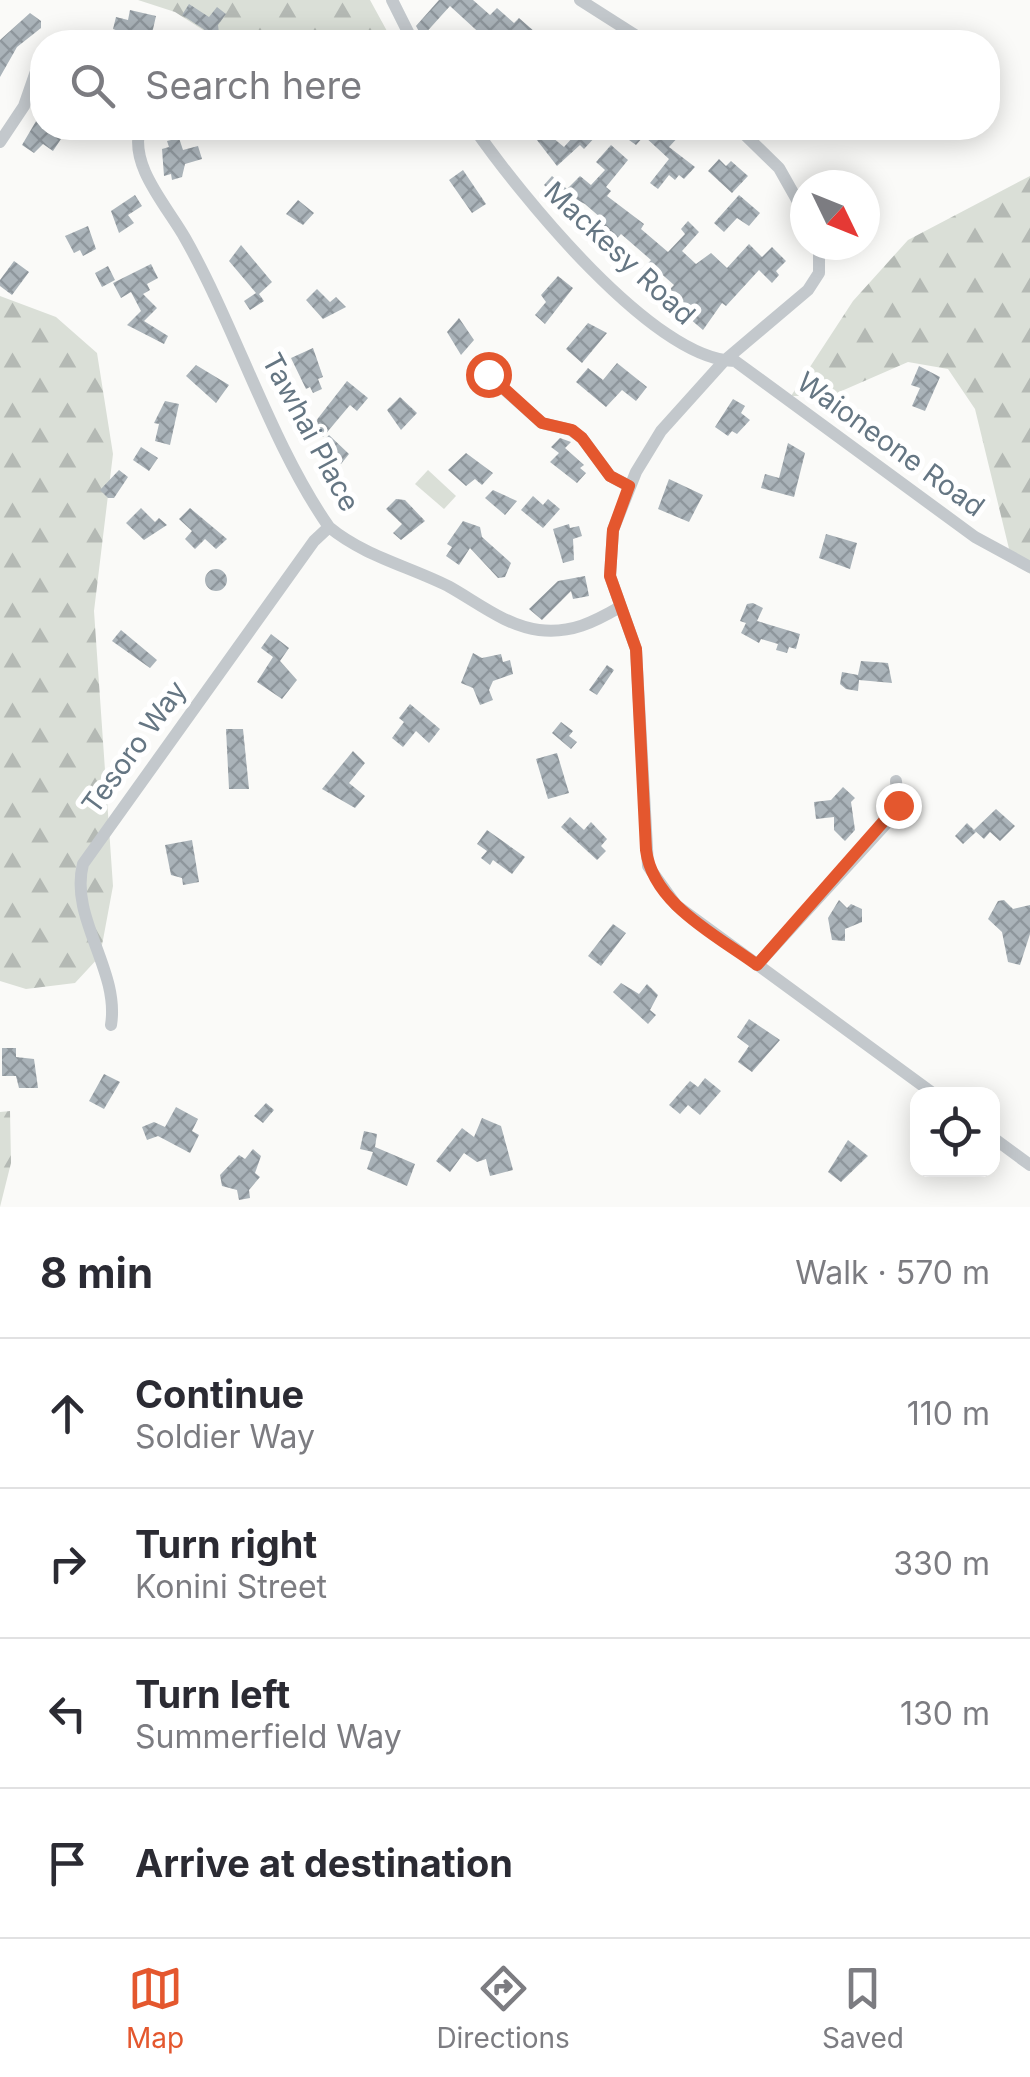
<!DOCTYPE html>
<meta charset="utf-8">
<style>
body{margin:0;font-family:Inter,sans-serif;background:#f7f7f7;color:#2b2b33}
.controls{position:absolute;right:30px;bottom:30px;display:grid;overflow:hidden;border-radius:20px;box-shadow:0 5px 25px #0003}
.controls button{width:90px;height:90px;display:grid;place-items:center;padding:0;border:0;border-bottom:2px solid #e1e1e2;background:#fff;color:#2b2b33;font:50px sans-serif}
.compass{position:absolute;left:790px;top:170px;width:90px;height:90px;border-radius:50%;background:#fff;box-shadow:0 5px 25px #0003;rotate:133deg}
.stop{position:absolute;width:30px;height:30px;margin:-22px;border:8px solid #e4572e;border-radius:50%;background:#fff}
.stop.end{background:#e4572e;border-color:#fff;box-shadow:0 2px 10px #0008}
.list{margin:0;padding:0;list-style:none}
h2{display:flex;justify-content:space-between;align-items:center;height:130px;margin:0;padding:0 40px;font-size:42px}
h2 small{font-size:32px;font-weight:400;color:#7c7c81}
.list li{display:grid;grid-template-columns:65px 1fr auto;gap:30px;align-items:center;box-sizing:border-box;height:150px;padding:0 40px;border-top:2px solid #e1e1e2}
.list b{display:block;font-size:38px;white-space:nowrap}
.list p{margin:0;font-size:32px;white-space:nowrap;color:#7c7c81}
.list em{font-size:32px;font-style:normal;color:#7c7c81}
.icon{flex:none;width:55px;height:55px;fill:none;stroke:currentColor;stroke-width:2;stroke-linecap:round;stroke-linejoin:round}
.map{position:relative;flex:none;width:1030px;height:1207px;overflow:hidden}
.search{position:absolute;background:#fff;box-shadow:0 5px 25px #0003;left:30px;right:30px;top:30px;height:110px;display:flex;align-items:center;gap:25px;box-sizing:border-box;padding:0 35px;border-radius:40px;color:#7c7c81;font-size:38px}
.sheet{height:730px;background:#fff}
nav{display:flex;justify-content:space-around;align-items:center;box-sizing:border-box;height:140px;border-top:2px solid #e1e1e2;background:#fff;font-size:28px;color:#7c7c81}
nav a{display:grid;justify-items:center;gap:5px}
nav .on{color:#e4572e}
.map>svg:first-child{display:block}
.grass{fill:#dadfd7}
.forest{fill:url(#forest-firs)}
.building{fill:url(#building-cross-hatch)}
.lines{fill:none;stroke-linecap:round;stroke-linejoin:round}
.minor{stroke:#c3c8cc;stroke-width:12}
.route{stroke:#e4572e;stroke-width:12}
.labels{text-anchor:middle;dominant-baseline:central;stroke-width:10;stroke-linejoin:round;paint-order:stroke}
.street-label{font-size:28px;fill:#657683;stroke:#fff}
</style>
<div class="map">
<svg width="1030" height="1207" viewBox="0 0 1030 1207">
<defs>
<pattern id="forest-firs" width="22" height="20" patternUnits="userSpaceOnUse" patternTransform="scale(2.5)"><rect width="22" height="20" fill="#dadfd7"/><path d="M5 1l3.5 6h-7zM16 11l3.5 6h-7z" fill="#b4b9b4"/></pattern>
<pattern id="building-cross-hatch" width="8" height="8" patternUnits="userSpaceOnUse" patternTransform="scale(2.5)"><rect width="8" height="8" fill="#aab3b9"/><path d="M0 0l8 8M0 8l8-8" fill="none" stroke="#8e969c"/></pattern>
</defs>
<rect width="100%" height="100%" fill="#fafaf8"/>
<!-- grass -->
<path class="grass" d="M428,470L456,496L444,509L415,484Z"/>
<!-- forest -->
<path class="forest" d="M138,0H370L393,42H222L175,12Z
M1030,176V574L1012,561L975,409L948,369L908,362L830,396H791L853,301L908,240Z
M0,296L56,317L97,353L113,454L94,611L113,886L100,956L75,983L26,989L0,981Z
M10,1111L11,1163L0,1207V1112Z"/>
<!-- building -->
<path class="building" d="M439,0H473L490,15L497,8L514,23L519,18L535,32L530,38L536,42H498L489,35L486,39L450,6L422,37L416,26Z
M189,4L209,17L217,7L226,14L218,25L220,42H207L205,30L182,15Z
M130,10L156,16L151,38L140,35L139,39L113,29L116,17L128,20Z
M30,13L41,21V28L17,47L0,77V40Z
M42,111V128L61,139L53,151L43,144L34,153L22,145Z
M541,128L564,147L581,128L598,134L584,149L580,145L557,166L533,135Z
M634,128H674L681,134L669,147L695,167L684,179L679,175L675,180L669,175L658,189L650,183L669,159L644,136L636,145L629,140L637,130Z
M179,138L183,150L198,146L202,159L185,164L182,177L172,180L171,174L164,176L162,149L169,147L167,141Z
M611,145L628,160L606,187L611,191L607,196L644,224L641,229L668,252L685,234L681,229L688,221L699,232L682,251L696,264L711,253L727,268L749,244L762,257L772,247L786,261L776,271L779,275L772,283L759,270L726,306L722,303L703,330L682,312L687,307L669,290L674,285L656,269L647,281L639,274L651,260L621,234L605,252L597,245L588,234L601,218L585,204L575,199L560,215L549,205L557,196L544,185L552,176L567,189L580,176L591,185L605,170L596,162Z
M719,159L726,166L731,161L748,176L732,193L708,171Z
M463,170L486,204L472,213L449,180Z
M135,195L142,206L128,215L134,223L119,233L111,211Z
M739,195L760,213L749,226L737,218L724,232L714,223Z
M298,200L314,213L303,225L286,214Z
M88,226L96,249L83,256L80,250L74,253L65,236Z
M241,245L272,282L259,294L264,301L250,310L244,301L256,293L229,261Z
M14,261L29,272L12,295L0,286V280Z
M151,264L158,278L147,284L150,290L143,294L157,308L144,321L168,336L164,344L127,325L141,311L131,292L121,298L113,283Z
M108,266L115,280L102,287L95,273Z
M558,276L573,288L545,324L535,315L546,302L541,295Z
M317,289L330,302L336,297L346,307L323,319L306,300Z
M459,318L474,340L461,355L447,332Z
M588,323L607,333L582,363L566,349Z
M313,348L323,377L318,379L322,389L313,393L310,387L306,389L291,358Z
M617,363L647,387L636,401L622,390L606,407L576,382L588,368L603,380Z
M196,365L229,385L216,403L186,376Z
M919,366L940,377L925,411L912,406L920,388L911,385Z
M347,381L368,398L357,411L350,405L323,437L312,426Z
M400,397L417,413L401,430L387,410Z
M733,399L745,406L741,413L750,420L737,434L732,431L728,436L715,427Z
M165,401L179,404L170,445L155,441L159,424L154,423Z
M329,435L349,454L341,464L318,447Z
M560,438L571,442L565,448L584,465L580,468L586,473L577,483L550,462L559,453L551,447Z
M788,443L805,453L794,497L761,488L765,474L779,478Z
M141,447L158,458L149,471L133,460Z
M466,453L493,473L482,485L475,479L466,486L448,470Z
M119,470L128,477L114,498H108L100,490Z
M669,479L703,495L689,522L658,509Z
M493,490L517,501L505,515L485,498Z
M533,496L543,505L548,499L560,509L543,528L521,510Z
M396,499L405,500L425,521L401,540L393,533L402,524L386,509Z
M141,508L155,522L159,518L167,525L144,540L126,523Z
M190,508L227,539L216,549L205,539L195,549L185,539L192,531L179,519Z
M463,521L480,527L482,537L511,563L505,577L498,578L470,548L459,565L446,556L452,547L447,544Z
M569,524L570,528L579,526L582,536L573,539L574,560L563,563L553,529Z
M826,534L857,543L850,569L819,558Z
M205 580a11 11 0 1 1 22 0a11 11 0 1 1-22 0Z
M585,576L589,596L573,599L571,591L542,620L529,609L558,581Z
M753,603L763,608L757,621L800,634L796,649L789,647L787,653L776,650L778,644L761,639L759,643L741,633L746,623L740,621L747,604Z
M121,630L157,660L150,668L112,641Z
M271,634L289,648L280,661L297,680L282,699L257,682L273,657L261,648Z
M473,653L482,658L501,654L503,662L510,660L513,674L493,681L489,690L493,700L480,705L473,688L461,683Z
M861,661L888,663L892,683L859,680L858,691L846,689L840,684L842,672L858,675Z
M607,665L614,670L597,695L589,690Z
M410,704L440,729L429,743L416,731L403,747L392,738L404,722L399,718Z
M561,722L573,731L569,736L577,742L571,749L552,733Z
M226,729H243L249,789H229Z
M353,751L365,763L349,783L365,796L355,808L322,789Z
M557,753L569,793L548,799L536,759Z
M843,787L855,798L851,802L855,830L845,841L834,830V817L816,819L814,802L831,800Z
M996,809L1015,826L1000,841L990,832L984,839L974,830Z
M570,817L584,830L591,822L607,839L601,846L606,851L597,860L561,827Z
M967,823L976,832L963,844L955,836Z
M487,830L525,857L512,874L493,860L490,865L481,858L487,851L477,844Z
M192,840L199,882L183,885L182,878L171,875L165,845Z
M839,900L847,908L851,904L862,909V922L845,929V941L832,940L828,918Z
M1004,900L1013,909L1030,905V934L1020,965L1008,962L1002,932L988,919L998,901Z
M613,924L626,933L601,966L588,956Z
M621,983L639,994L647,984L658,995L650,1010L656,1015L648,1024L613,992Z
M749,1019L780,1040L752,1072L738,1062L749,1046L737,1037Z
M2,1048H16V1057L34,1059L38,1088H19L16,1076H2Z
M104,1074L120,1082L104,1109L89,1101Z
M705,1078L721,1091L700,1115L688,1105L680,1114L669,1105L690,1081L698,1087Z
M266,1103L274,1110L263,1123L254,1116Z
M176,1107L198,1119L192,1131L199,1135L190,1153L158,1136L147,1140L142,1127L154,1122L165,1127Z
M482,1118L501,1126L513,1170L490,1176L486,1159L477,1162L464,1153L450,1172L436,1161L462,1128L474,1137Z
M364,1131L377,1134L375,1147L415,1164L407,1186L367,1169L373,1152L360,1149Z
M848,1140L868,1156L841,1182L828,1172Z
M253,1149L261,1156L255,1173L260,1177L249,1190L250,1198L239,1200L237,1190L222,1186L220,1175L239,1155L245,1159Z"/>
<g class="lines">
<!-- minor -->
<path class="minor" d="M392,0L413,42
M580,0L646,42
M58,42L75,37L100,42
M140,128C129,166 167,206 185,238C236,328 271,444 329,527C364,556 408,566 448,586C477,602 506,626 539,630C571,634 594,622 620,607
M474,128C519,193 654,361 735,361L975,537L1030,567
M738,128L779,168L805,214
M0,142L24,106L42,54
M819,245V273L808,290L724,361L661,431L636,472L613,530L610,576L636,649L648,866L676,905L934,1094
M487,374L542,423L571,430L582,438L610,476L629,486
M757,965L894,815L898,805L896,781
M111,1025C120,970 69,918 83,864L314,541L329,527
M992,1137L1030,1165"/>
</g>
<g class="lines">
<!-- route -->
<path class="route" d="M488,374L542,423L572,430L582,438L610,476L629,486L613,530L610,576L636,649L646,850C653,904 716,935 757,965L898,805"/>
</g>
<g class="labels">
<!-- street labels -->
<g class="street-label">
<text transform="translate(620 253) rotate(43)">Mackesy Road</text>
<text transform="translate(311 432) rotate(62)">Tawhai Place</text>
<text transform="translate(891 444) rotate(36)">Waioneone Road</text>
<text transform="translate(134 747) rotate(-54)">Tesoro Way</text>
</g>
</g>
</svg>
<div class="controls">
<button><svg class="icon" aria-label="locate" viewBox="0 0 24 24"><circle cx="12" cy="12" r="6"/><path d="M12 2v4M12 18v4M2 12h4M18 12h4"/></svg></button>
</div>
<svg class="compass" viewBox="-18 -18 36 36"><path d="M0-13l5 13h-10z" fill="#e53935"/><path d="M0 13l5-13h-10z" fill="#7c7c81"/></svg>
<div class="stop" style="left:488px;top:374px"></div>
<div class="stop end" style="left:898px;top:805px"></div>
<div class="search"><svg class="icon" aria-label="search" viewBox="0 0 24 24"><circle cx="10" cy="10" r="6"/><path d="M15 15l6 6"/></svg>Search here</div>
</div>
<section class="sheet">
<h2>8 min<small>Walk · 570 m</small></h2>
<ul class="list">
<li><svg class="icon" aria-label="ahead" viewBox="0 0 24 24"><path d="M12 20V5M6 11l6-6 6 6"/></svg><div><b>Continue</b><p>Soldier Way</p></div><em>110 m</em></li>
<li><svg class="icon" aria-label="right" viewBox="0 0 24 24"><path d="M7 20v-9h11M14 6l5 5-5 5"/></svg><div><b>Turn right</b><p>Konini Street</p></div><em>330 m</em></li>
<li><svg class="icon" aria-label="left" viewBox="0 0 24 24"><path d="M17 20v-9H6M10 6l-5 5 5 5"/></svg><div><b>Turn left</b><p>Summerfield Way</p></div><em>130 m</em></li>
<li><svg class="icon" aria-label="arrive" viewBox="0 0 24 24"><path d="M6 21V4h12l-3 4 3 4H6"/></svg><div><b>Arrive at destination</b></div></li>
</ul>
</section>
<nav>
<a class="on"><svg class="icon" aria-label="map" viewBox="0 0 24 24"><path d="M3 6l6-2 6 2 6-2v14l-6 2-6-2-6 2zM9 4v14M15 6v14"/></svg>Map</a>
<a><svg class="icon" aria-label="directions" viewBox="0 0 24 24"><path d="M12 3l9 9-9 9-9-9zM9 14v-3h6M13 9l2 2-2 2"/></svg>Directions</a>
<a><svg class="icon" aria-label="saved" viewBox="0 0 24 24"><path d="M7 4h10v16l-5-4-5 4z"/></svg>Saved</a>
</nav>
